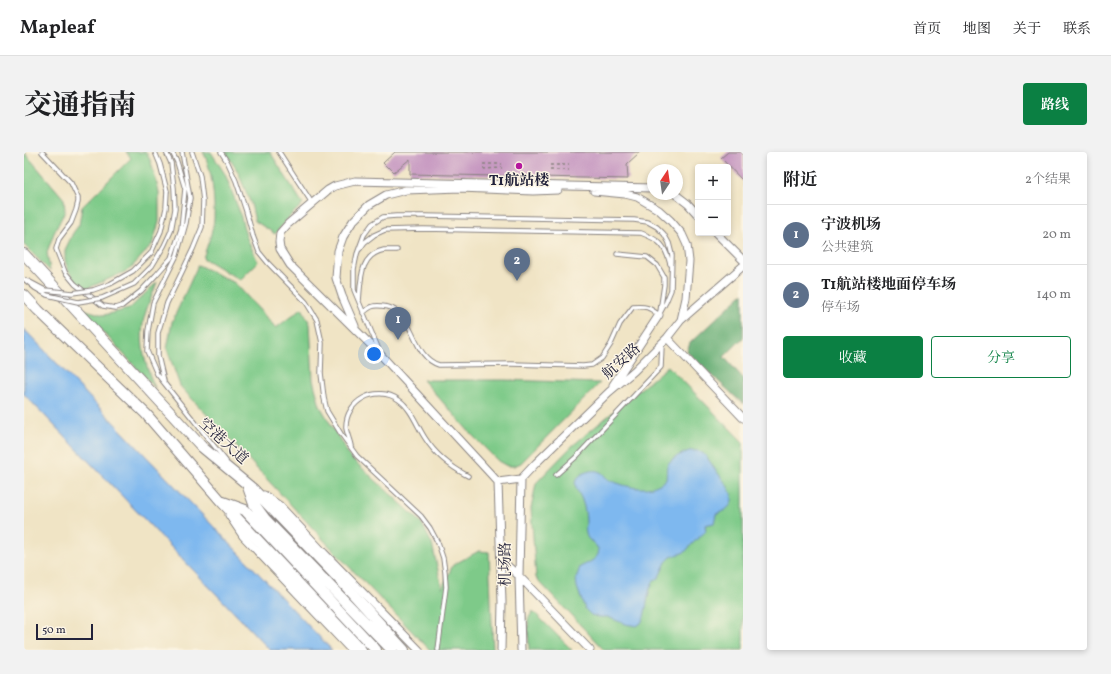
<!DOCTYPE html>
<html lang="zh">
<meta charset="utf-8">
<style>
body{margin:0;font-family:Vollkorn,"Noto Serif SC",serif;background:#f2f2f2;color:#202124}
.controls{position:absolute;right:12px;top:12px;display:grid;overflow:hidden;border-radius:4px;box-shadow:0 2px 6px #0003}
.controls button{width:36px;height:36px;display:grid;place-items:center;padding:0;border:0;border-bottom:1px solid #e0e0e0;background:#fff;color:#202124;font:20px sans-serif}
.compass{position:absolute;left:623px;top:12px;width:36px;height:36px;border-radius:50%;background:#fff;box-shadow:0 2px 6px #0003;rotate:13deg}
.scale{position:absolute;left:12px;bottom:10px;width:57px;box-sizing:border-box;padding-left:4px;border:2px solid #22223b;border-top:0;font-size:11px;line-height:14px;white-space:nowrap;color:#22223b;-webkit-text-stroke:3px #fcf5e5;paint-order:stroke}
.you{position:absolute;left:350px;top:202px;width:14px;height:14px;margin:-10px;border:3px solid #fff;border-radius:50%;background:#1a73e8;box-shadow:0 0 0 6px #1a73e833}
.badge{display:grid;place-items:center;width:26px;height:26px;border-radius:50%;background:#0b8043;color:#fff;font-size:13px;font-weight:700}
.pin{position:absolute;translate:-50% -33px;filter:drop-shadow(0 1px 2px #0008)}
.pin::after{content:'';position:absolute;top:21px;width:14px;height:12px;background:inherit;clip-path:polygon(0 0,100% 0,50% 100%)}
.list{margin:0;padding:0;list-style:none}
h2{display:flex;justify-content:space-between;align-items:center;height:52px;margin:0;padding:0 16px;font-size:17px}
h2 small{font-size:13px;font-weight:400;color:#757577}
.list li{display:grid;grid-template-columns:26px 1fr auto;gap:12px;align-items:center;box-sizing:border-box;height:60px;padding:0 16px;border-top:1px solid #e0e0e0}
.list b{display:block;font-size:15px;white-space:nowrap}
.list p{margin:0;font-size:13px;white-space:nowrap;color:#757577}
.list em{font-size:13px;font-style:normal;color:#757577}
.actions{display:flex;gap:8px;padding:12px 16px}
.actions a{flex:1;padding:9px 0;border:1px solid #0b8043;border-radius:4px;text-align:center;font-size:14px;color:#0b8043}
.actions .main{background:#0b8043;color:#fff}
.map{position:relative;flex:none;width:719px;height:498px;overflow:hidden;border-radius:4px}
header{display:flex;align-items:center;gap:24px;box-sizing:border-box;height:56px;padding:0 20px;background:#fff;border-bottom:1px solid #e0e0e0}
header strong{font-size:19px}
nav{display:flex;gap:22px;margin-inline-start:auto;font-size:14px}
.intro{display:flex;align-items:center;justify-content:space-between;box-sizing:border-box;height:96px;padding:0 24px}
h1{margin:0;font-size:28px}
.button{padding:10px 18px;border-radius:4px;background:#0b8043;color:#fff;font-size:14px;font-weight:700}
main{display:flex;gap:24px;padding:0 24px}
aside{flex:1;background:#fff;border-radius:4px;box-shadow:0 2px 6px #0003}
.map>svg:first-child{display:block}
.green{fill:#7eca89;stroke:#507662}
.forest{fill:#66ae75;stroke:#446858}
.water{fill:#7eb8ef;stroke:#506d95}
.building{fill:#c494c0}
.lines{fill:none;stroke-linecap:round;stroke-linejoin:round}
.lane-casing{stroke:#898380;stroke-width:5.5}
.street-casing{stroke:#898380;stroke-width:9}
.secondary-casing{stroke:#898380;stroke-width:12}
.path{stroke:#898380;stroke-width:1.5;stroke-dasharray:3 3;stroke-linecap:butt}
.lane{stroke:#fff;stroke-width:3.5}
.street{stroke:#fff;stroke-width:7}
.secondary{stroke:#fff;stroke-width:10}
.lane-bridge-casing{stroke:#898380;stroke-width:5.5;stroke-linecap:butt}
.lane-bridge{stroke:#fff;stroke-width:3.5}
.poi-dot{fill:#b5179e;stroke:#fcf5e5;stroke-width:1.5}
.labels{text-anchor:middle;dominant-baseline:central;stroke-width:3;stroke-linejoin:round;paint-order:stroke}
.poi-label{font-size:15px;font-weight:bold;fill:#22223b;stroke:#fcf5e5}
.street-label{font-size:15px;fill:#22223b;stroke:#fcf5e5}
</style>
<header>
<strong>Mapleaf</strong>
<nav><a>首页</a><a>地图</a><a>关于</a><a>联系</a></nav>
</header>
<div class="intro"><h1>交通指南</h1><a class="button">路线</a></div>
<main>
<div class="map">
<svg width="719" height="498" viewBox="0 0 719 498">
<rect width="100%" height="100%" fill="#fcf5e5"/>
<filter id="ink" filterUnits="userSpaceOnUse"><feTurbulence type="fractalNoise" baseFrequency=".025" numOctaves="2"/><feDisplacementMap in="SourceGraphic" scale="8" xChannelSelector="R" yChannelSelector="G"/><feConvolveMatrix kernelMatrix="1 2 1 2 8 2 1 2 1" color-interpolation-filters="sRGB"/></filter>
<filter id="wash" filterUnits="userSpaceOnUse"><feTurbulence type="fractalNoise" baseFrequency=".012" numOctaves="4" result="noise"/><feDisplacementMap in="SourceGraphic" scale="16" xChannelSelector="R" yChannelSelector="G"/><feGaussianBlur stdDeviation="0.9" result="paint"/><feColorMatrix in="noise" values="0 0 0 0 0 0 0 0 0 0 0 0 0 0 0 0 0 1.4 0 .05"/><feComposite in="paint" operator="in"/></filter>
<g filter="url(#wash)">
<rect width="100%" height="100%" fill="#f0e4c5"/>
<!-- green -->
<path class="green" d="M0,0L40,47L41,59L30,81L23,100L26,119L0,93Z
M102,0H122L127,10L135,40V70L128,93L105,118L62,137L54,132L44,118L41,108V98L49,81L55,73L58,55L107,6Z
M179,0H187L201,22L215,58L222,84L234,110L216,128L179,106C183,94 189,79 190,67C191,49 188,15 179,0Z
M201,0H246L279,52L267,63L251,82L231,69L227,52L213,18Z
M174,113L211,131L252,176L278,156L286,172L289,228L296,254L326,305L397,370L408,392L418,436L429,413L455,399L465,400L469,498H406L309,398L156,234L143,197L148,170Z
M133,130C129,142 123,154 120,166C115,189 121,214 131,236L58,157L80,163L105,157Z
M644,214L719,290V498H580L512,426L507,357L512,331L547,295Z
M399,228H480L576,231L497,311L490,314H483L474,309L449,284Z
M509,459L548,498H505L504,467Z"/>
<!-- forest -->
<path class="forest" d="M719,141V186L700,205L719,226V252L663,200L666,191Z"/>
<!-- water -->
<path class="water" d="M0,177L308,498H246L0,242Z
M665,299C669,299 674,298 677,300C684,304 688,314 693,320C707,338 719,353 692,362L690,371L681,373L682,379L669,391L661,400L647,405L642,410L635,425L629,430L626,436L620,465L617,471L613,474L601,472L584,465H575L567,463L561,457L553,435L552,427L556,415C562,412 580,405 573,395C569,389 563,389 562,381C561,378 562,375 562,372C562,364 561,356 558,348C556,342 549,334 552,328C556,321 569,316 576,320C580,321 581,326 585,328C589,330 594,331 599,333C614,337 630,339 642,327C643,323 642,318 643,314C646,306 658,302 665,299Z"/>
<g id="blocks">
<!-- building -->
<path class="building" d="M371,0H616L603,12L604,27L386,22V7L370,20L365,15L364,16L359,11Z
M704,0H719V29L697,6Z"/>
</g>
</g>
<g filter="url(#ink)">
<use href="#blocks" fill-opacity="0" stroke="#898380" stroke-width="1"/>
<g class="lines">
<defs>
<path id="lane" d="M18,0L47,31L54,46V50L52,58L47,71L35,87L32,97L41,120L51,132L79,154L92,156L98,154L117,139L132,123L147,106L157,77L161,37L153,10L148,0
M131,0L136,12L143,39
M158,0L166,46L162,71L153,103L129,151L124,179L123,199L133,222L202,309
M197,0L204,11L212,29L222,59L229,84L235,100L244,111L282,150L293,168L298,191L297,221L300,246L303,259L317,282L333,304L397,364L406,376L414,391L419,406L421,420L422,435L414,498
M255,0L288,51
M336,97L341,90L350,83L361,78L399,77L617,81C636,88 641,93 646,112
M593,102L623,105L633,113L640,125V133L636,160
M335,149C337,129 335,103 360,98C364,98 369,98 373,98
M339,161C346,155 348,153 358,154C392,156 385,204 415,213L488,212L559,214L568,213L578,206L587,192L596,172L609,155C622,154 625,155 635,163
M355,198L330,138V117L333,102L340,83L348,72L359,65L372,64H401L610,68L624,70L633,75L640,82L645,91L648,103L647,138L642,150L635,163
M140,229L134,204V181L143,151L169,97L178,75L179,49L176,24L168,0
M327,294C326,288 323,282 322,276C321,249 352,232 375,248C387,256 393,274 401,286C411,302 427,315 444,324
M532,323L552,305L637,215L638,193"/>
<path id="street" d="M570,39L601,42L613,45L635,58L646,68L658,82L663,93L665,109L662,146L657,168
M651,42L664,52L674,63
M692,81L719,108
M331,174L318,144L312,126L314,99L319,85L329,69L345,53L362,43L382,38L436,36L509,39L534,38
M643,186L719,266
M589,233L635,163
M497,327L474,330L356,202L266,113L256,97L255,90L256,81L264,72L304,38L311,34L331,29L629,36
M497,327L512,311L585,240L610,219L643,186L657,168L719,114
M474,330L478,450L477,498
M240,343L256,354L300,401L395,498
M205,363L219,384L327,498
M477,408L495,424L566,498
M497,498L495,424L497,327"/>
<path id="secondary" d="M0,102L178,295L229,337L318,430L380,498
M0,143L14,158L122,262L197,349L337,498
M224,335L230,352L241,367L368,498
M199,350L221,358L352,498"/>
</defs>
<!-- lane casing -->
<use href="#lane" class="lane-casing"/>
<!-- street casing -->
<use href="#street" class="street-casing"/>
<!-- secondary casing -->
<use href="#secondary" class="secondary-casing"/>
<!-- path -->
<path class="path" d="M459,12H478
M526,13H545
M459,17L478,16
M526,18H545"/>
<!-- lane -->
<use href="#lane" class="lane"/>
<!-- street -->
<use href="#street" class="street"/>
<!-- secondary -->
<use href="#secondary" class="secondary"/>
<defs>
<path id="lane-bridge" d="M0,127L11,136L23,143L54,150L78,146L110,132L128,114L140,94L147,79L151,57L150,36L147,11L142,0
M4,129L21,138L48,141L69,138L86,132L109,119L127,101L137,79L142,56L143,39"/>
</defs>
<!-- lane-bridge casing -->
<use href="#lane-bridge" class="lane-bridge-casing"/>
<!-- lane-bridge -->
<use href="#lane-bridge" class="lane-bridge"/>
</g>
</g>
<!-- markers -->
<circle class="poi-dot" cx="495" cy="14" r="4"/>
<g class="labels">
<!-- poi labels -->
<g class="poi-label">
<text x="495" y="29">T1航站楼</text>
</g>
<!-- street labels -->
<g class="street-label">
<text transform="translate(598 210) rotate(-42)">航安路</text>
<text transform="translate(199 290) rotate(42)">空港大道</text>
<text transform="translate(482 412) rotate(-90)">机场路</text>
</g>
</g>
</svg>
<div class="controls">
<button>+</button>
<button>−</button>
</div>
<svg class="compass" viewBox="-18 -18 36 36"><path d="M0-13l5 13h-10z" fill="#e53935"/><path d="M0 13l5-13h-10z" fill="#757577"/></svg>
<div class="scale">50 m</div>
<div class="you"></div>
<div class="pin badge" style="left:374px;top:188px;background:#5c6f8a">1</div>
<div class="pin badge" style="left:493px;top:129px;background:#5c6f8a">2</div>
</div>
<aside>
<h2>附近<small>2个结果</small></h2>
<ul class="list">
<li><span class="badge" style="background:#5c6f8a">1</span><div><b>宁波机场</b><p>公共建筑</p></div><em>20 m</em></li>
<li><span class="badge" style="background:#5c6f8a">2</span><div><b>T1航站楼地面停车场</b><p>停车场</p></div><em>140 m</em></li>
</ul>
<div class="actions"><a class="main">收藏</a><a>分享</a></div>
</aside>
</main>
